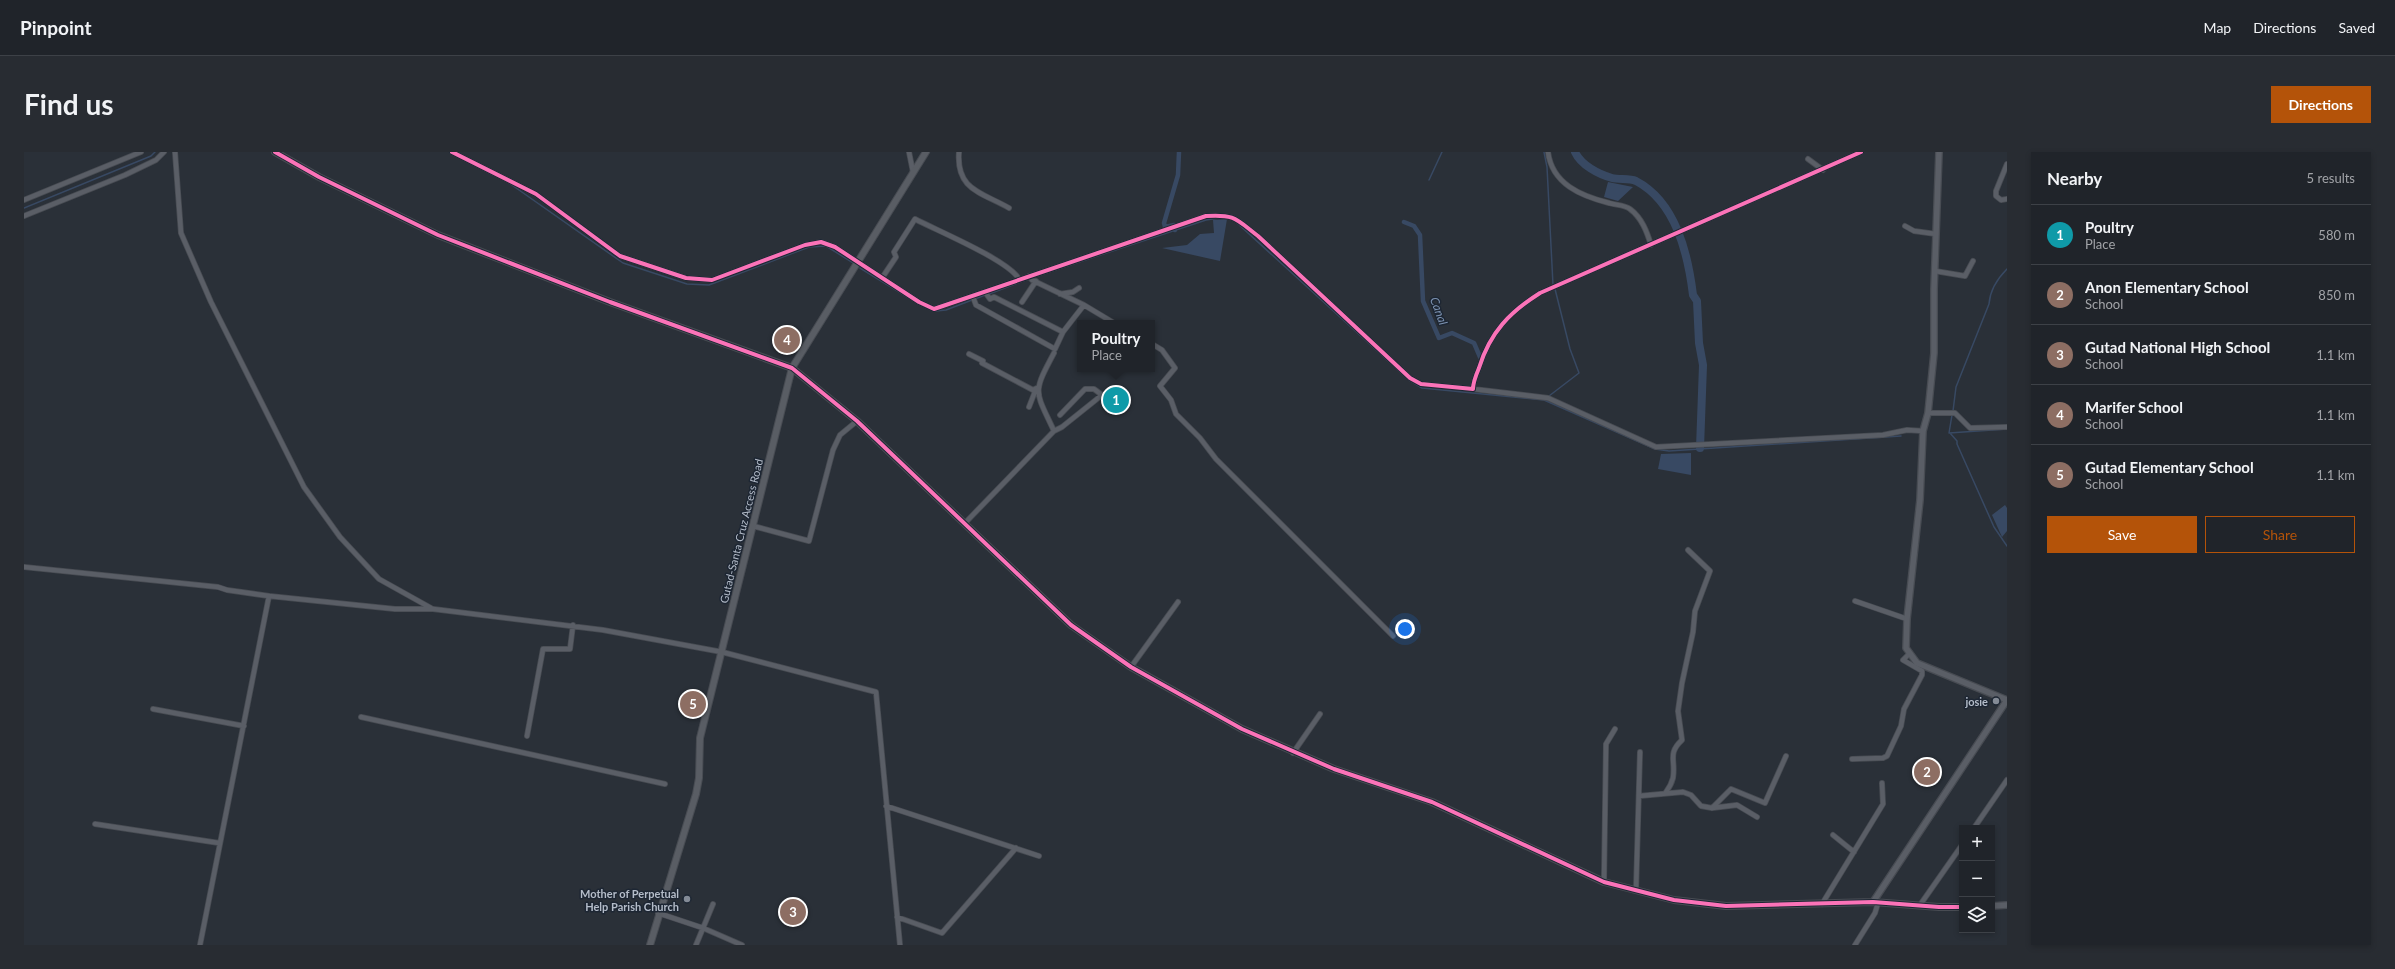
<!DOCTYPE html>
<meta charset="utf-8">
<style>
body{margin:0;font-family:Lato,sans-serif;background:#282c32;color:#f1f3f6}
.controls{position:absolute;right:12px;bottom:12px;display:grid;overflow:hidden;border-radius:0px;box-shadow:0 2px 6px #0003}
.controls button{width:36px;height:36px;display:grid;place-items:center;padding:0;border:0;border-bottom:1px solid #3d4147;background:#20242a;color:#f1f3f6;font:20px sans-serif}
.you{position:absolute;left:1381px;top:477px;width:14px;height:14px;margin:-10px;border:3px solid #fff;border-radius:50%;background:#1a73e8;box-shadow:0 0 0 6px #1a73e833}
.badge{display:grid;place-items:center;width:26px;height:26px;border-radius:50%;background:#b45309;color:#fff;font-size:13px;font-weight:700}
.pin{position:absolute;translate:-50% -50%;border:2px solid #fff;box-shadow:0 1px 4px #0006}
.popup{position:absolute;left:1053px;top:168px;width:78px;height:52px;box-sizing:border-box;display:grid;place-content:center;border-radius:0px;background:#20242a;filter:drop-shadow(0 1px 3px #0005);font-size:13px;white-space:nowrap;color:#a2a4a8}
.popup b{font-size:15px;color:#f1f3f6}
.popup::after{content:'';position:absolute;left:50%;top:100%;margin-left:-8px;border:8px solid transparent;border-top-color:#20242a}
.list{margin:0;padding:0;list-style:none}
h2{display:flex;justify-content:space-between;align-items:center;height:52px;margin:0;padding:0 16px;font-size:17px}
h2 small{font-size:13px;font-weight:400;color:#a2a4a8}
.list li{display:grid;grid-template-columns:26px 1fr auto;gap:12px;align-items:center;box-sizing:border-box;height:60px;padding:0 16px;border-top:1px solid #3d4147}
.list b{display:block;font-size:15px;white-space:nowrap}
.list p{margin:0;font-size:13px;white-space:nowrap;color:#a2a4a8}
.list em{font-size:13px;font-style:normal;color:#a2a4a8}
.actions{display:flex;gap:8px;padding:12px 16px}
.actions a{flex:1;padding:9px 0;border:1px solid #b45309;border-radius:0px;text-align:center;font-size:14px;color:#b45309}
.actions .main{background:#b45309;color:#fff}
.icon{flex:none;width:22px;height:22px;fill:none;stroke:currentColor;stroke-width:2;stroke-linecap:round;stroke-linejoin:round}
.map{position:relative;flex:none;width:1983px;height:793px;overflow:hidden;border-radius:0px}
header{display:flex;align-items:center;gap:24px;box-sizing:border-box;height:56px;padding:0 20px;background:#20242a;border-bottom:1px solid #3d4147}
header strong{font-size:19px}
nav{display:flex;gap:22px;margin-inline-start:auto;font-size:14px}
.intro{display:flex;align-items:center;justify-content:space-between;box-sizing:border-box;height:96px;padding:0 24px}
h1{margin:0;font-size:28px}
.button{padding:10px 18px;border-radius:0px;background:#b45309;color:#fff;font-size:14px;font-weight:700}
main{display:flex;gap:24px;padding:0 24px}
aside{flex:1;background:#20242a;border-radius:0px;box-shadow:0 2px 6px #0003}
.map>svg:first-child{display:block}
.water{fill:#384963}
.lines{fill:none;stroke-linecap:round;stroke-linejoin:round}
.stream{stroke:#384963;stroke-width:1.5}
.canal{stroke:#384963;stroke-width:4.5}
.river{stroke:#384963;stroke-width:8}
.minor-casing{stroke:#484c53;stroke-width:6}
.tertiary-casing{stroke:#484c53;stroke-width:8}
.secondary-casing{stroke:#484c53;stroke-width:8}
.minor{stroke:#5a5e66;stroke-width:4.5}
.tertiary{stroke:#5a5e66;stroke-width:5.5}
.secondary{stroke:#595d64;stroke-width:6}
.cycleway-casing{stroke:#1d2633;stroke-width:6}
.cycleway{stroke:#fb73b8;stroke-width:4}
.poi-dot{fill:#848b96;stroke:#1d2633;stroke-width:1.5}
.labels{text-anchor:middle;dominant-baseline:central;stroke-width:3;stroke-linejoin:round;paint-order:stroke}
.street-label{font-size:11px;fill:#b4bcc9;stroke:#1d2633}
.poi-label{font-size:11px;font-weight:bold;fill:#b4bcc9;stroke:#1d2633;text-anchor:end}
.water-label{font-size:12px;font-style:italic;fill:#7c92b1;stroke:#1d2633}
</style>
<header>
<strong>Pinpoint</strong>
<nav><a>Map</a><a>Directions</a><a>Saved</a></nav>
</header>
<div class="intro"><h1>Find us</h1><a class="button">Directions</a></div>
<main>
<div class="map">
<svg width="1983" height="793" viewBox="0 0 1983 793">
<rect width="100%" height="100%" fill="#2a3038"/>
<!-- water -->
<path class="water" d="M1584,30L1609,35L1594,49L1580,45Z
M1203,67L1196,109L1138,96L1163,93L1176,82L1190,81L1189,68Z
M1667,301V323L1634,317L1637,302Z
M1981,353L1983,356V379L1978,385L1968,363Z"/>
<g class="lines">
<!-- stream -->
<path class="stream" d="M1520,0L1523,15L1529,133
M448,12L469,23
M1405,28L1418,0
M485,31L599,111L663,132L685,133L785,95L802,94L831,112
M0,56L127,4L131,0
M1212,70L1385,228L1398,236L1520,248L1631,297L1645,299L1877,284
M836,116L885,146
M1016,123L1182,68L1195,66
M965,142L1004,127
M951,147L961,143
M892,150L908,158
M912,159L922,158L948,148
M1525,244L1555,221L1546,197L1531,137
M1929,259L1932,235L1965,152C1966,138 1973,127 1983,117
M1925,281L1928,263
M1925,281L1983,277
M1926,281L1933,289V292L1970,375L1983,394"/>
<!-- canal -->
<path class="canal" d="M1380,70L1390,74L1396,83L1399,149L1415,186L1428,181L1450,191L1456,205
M1151,78L1150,73L1141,75L1140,71L1154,23L1155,0"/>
<!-- river -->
<path class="river" d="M1551,0C1557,13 1574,22 1588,26C1595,28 1605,26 1612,29C1652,50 1664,102 1669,143L1673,149L1675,191L1679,213L1676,296"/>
<defs>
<path id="minor" d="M151,0L157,81L187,150L280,335L316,385L355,427L407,456
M428,0L512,42L596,104L662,126L688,128L781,93L797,90L811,95L895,150L910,157L1182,64C1211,62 1212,67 1234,84L1386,226L1397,232L1449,237C1449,230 1452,223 1455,216C1466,180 1486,160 1516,141L1837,0
M885,0L889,20
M935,0C932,38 957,40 985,56
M1524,0C1528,32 1557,44 1585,51C1591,53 1601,53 1606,57C1618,66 1623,80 1627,93
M1784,7L1799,18
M1983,12L1972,39V44L1977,48L1983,47
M0,48L117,0
M0,64L101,23L132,8L140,0
M1881,74L1890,79L1912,82
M1911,119L1941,124L1949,109
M1005,124L1008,128L1060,153L1090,171
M858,126L872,105L870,100L891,67C914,79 984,108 995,127
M961,140L966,147L970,145L1039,180
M1036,142L1049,140L1055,136
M949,145L952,153L1031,197L1039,180L1060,153
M998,150L1012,129
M1128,192L1138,198L1151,216L1136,234L1147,248L1152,262L1176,286L1192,307L1369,484
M1030,201C1008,242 1011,238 1030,279
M945,202L959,209L958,211L1009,238L1013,236
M1449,237L1524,246L1632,295L1859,283L1883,278L1899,279
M1005,255L1012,237
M1904,261H1931L1946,276L1983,275
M941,371L1030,279L1038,275L1078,243L1070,237H1061L1036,263
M729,374L785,389L809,298L816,283L833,269
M0,415L194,435L203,438L245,444L371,457H409L579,478L698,500L852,540L876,793
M1831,449L1883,467
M1107,515L1154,450
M129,557L220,574
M337,565L641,632
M503,584L519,497H546L549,473
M1269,601L1296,562
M1828,607L1859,606L1863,604L1877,574L1880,557L1898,523V519L1879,508L1885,502
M1642,640C1645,636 1648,630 1649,626C1652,608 1643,602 1658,588L1654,559L1658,531L1669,480L1671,459L1686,419L1664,398
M1615,644L1659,640L1667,643L1677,654L1688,656L1713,653L1733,665
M862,654L1015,704
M1688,656L1707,637L1741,651L1762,604
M71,672L195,691
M1950,676L1983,628
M1809,683L1830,700
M1580,730L1582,592L1591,577
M1612,739L1616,600
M1798,752L1859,652L1858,631
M1896,753L1938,693
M634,761L679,776L718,793
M873,765L918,781L992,696
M176,793L245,444
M672,793L689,752
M1831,793L1851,761L1854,751"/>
<path id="tertiary" d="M251,0L295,25L414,83L586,150L768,216L833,269L1047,473L1107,515L1218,577L1310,617L1408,650L1580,730L1650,748L1702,754L1849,750L1915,755H1938
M1849,750L1983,548L1893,511L1882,496L1883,467L1896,348L1899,279L1904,261L1910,201V137L1915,0
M1968,754L1983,753"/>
<path id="secondary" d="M626,793L672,642L675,626L676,586L768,216L902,0"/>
</defs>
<!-- minor casing -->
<use href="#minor" class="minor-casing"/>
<!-- tertiary casing -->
<use href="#tertiary" class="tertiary-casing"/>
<!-- secondary casing -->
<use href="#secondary" class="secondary-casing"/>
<!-- minor -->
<use href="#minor" class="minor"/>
<!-- tertiary -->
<use href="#tertiary" class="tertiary"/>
<!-- secondary -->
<use href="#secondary" class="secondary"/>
<defs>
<path id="cycleway" d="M251,0L295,25L414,83L586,150L768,216L833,269L1047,473L1107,515L1218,577L1310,617L1408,650L1580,730L1650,748L1702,754L1849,750L1915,755H1938
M428,0L512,42L596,104L662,126L688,128L781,93L797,90L811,95L895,150L910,157L1182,64C1211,62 1212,67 1234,84L1386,226L1397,232L1449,237C1449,230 1452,223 1455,216C1466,180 1486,160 1516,141L1837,0"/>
</defs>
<!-- cycleway casing -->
<use href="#cycleway" class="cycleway-casing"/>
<!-- cycleway -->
<use href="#cycleway" class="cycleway"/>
</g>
<!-- markers -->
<g class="poi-dot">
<circle cx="1972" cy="549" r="4"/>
<circle cx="663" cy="747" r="4"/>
</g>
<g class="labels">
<!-- street labels -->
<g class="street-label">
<text transform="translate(717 379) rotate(-76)">Gutad-Santa Cruz Access Road</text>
</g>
<!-- poi labels -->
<g class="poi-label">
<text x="1964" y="549">josie</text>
<text x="655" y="741">Mother of Perpetual<tspan x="655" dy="13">Help Parish Church</tspan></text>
</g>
<!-- water labels -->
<g class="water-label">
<text transform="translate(1415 159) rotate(70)">Canal</text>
</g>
</g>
</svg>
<div class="controls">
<button>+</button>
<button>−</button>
<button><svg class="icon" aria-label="layers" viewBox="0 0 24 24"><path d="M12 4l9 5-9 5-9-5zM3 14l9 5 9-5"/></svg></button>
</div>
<div class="you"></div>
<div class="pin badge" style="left:1092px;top:248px;background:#0f9aa8">1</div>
<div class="popup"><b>Poultry</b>Place</div>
<div class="pin badge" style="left:1903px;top:620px;background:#8d6e63">2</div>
<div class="pin badge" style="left:769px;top:760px;background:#8d6e63">3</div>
<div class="pin badge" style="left:763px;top:188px;background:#8d6e63">4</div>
<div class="pin badge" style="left:669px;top:552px;background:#8d6e63">5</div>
</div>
<aside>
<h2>Nearby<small>5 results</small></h2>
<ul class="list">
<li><span class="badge" style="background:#0f9aa8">1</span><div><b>Poultry</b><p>Place</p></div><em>580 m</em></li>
<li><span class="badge" style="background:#8d6e63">2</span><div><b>Anon Elementary School</b><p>School</p></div><em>850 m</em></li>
<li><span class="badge" style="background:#8d6e63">3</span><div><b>Gutad National High School</b><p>School</p></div><em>1.1 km</em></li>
<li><span class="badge" style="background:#8d6e63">4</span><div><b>Marifer School</b><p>School</p></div><em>1.1 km</em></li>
<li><span class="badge" style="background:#8d6e63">5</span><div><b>Gutad Elementary School</b><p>School</p></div><em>1.1 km</em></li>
</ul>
<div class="actions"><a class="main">Save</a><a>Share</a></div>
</aside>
</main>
